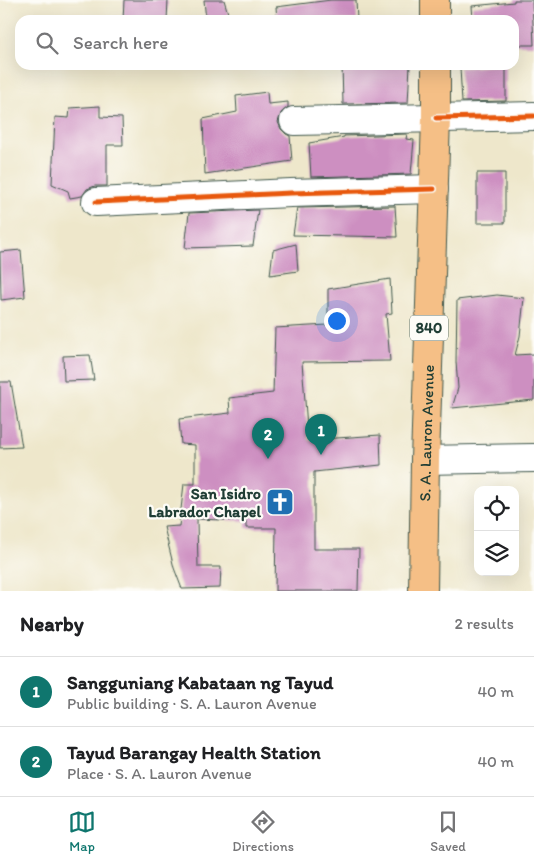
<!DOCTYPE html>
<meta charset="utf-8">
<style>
body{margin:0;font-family:Itim,sans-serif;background:#f6f6f6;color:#202124}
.controls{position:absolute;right:15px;bottom:15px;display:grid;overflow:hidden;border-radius:10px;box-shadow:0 5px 20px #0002}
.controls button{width:45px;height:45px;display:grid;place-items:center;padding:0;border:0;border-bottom:1px solid #e0e0e0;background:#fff;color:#202124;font:25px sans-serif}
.you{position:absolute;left:336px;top:320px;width:18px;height:18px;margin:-12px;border:4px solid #fff;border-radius:50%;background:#1a73e8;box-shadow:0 0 0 8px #1a73e833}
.badge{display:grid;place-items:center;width:32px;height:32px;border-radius:50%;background:#0f766e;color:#fff;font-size:16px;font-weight:700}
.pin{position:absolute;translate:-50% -41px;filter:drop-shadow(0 1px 2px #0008)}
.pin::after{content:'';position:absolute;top:26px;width:18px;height:15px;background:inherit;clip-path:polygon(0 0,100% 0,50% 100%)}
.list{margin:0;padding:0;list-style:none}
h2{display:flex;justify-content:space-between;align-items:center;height:65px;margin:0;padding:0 20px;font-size:21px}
h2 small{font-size:16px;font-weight:400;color:#757577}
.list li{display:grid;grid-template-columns:32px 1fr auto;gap:15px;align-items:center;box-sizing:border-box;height:70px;padding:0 20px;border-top:1px solid #e0e0e0}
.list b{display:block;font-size:19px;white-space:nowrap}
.list p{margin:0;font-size:16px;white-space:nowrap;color:#757577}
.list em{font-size:16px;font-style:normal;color:#757577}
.icon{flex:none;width:28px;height:28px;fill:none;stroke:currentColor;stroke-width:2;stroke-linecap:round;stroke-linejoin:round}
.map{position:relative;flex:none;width:534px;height:591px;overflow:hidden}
.search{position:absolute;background:#fff;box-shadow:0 5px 20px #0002;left:15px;right:15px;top:15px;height:55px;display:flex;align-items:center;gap:12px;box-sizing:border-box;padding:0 18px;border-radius:15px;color:#757577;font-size:19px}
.sheet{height:205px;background:#fff}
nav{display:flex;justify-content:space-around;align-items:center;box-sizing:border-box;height:70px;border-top:1px solid #e0e0e0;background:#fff;font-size:14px;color:#757577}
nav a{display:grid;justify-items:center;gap:2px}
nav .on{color:#0f766e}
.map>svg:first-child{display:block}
.building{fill:#cd8fc1}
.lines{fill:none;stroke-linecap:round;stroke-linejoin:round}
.minor-casing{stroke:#3e564b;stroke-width:30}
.highway-casing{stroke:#3e564b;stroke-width:30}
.minor{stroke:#fff;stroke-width:28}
.highway{stroke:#f5bf86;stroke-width:28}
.cycleway-casing{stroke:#fdfcf7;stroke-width:8}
.cycleway{stroke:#e8590c;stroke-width:5}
.labels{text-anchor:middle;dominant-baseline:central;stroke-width:4.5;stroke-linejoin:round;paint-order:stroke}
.shield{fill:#fdfcf7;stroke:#62766e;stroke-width:1}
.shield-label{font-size:15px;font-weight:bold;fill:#1f3d34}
.street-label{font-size:16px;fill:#1f3d34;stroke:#fdfcf7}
.poi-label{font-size:16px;font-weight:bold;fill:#1f3d34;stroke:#fdfcf7;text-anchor:end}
</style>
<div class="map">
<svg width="534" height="591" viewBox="0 0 534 591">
<rect width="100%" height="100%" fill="#fdfcf7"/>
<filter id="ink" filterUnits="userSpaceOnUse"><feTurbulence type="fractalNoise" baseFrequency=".02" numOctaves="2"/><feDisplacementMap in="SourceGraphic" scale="10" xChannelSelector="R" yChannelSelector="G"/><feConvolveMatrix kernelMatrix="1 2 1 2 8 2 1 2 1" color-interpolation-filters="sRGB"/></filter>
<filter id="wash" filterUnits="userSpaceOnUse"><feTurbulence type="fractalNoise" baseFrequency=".0096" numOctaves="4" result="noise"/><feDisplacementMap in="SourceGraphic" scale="20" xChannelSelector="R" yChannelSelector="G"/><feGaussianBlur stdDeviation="1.12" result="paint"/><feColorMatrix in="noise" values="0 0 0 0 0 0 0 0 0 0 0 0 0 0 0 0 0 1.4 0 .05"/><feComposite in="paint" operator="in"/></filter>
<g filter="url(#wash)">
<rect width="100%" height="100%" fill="#eee7cb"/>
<g id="blocks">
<!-- building -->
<path class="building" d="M124,0H168L167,20H123Z
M204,0H224L230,20H206Z
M331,0H356L357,20H277L276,7Z
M514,0H532L534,45H514V20H473L472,6L514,2Z
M342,65H410L408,103L343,104Z
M506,65V101L462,102L460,68Z
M267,92L268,104L288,102V107L281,113L278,122L281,129L286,134L290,136L292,161L205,174L203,119L237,112L236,96Z
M100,106V117L122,118L123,145H107V186H95L87,189L82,196L70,198L68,191L52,184L55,117L69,118L70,108Z
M407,134L406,139L414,140L411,174L311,177L309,143L344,137V136Z
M477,173H505V223H477Z
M395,206L397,237L293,235L297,208Z
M258,210L253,246L185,248L189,213Z
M296,244L298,271L270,275L273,250Z
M21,250L25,297L1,300L0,252Z
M390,279L392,313L386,314L390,361L302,362L308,440L380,435L381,465L314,472V549H359L358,591H275L276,528H246V521L197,519L198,567H221L220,588L182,589L174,568L164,527L179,526L184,484H195V445L181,444L179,419L230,413L229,398L273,393L275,328L328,325V289Z
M497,295L524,298L520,336L515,355L534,354V400L452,408L458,388L456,362L457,300Z
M90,355L94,380L64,381L63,356Z
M0,382H11L22,447L0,448Z"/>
</g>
</g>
<g filter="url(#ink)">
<use href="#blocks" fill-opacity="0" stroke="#3e564b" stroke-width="1"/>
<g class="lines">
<defs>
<path id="minor" d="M294,121L534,116
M96,202L291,193L434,189
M425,460L534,458"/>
<g id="highway">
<path d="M435,0V20"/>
<path id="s1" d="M423,591L425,460L436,118V65"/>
</g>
</defs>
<!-- minor casing -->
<use href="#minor" class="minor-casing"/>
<!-- highway casing -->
<use href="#highway" class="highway-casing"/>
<!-- minor -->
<use href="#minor" class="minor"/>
<!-- highway -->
<use href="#highway" class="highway"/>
<defs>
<path id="cycleway" d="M436,118L534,116
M96,202L291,193L434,189"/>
</defs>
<!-- cycleway casing -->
<use href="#cycleway" class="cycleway-casing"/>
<!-- cycleway -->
<use href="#cycleway" class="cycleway"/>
</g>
</g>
<!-- icons -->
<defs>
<symbol id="church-square" viewBox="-11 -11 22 22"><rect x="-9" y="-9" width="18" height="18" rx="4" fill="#1f6fb2" stroke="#fdfcf7"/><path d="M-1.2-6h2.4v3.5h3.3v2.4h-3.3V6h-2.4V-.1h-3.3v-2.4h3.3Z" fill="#fff"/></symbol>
</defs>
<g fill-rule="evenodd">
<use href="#church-square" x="264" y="486" width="32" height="32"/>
</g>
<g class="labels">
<!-- shield labels -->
<rect class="shield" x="410" y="315.5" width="38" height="25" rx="4"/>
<g class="shield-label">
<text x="429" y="328">840</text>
</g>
<!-- street labels -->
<g class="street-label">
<text stroke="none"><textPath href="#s1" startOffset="158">S. A. Lauron Avenue</textPath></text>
</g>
<!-- poi labels -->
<g class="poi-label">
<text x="261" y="493">San Isidro<tspan x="261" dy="18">Labrador Chapel</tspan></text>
</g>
</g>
</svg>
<div class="controls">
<button><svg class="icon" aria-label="locate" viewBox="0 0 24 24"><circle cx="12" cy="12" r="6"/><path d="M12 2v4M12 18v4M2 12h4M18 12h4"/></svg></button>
<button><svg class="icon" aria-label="layers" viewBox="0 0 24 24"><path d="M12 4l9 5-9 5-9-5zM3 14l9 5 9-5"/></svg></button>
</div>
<div class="you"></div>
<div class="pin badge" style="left:321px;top:455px">1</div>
<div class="pin badge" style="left:268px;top:459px">2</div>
<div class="search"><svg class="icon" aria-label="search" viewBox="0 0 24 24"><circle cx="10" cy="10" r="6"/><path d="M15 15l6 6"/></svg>Search here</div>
</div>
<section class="sheet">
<h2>Nearby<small>2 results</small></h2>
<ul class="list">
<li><span class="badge">1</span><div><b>Sangguniang Kabataan ng Tayud</b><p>Public building · S. A. Lauron Avenue</p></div><em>40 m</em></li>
<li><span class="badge">2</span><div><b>Tayud Barangay Health Station</b><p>Place · S. A. Lauron Avenue</p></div><em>40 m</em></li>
</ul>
</section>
<nav>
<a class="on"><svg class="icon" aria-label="map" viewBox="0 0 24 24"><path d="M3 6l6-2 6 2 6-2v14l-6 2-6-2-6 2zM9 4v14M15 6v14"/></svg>Map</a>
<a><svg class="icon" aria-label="directions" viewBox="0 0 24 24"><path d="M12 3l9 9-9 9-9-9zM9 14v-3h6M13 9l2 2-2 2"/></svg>Directions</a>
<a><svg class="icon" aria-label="saved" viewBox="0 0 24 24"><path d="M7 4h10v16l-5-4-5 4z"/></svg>Saved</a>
</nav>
